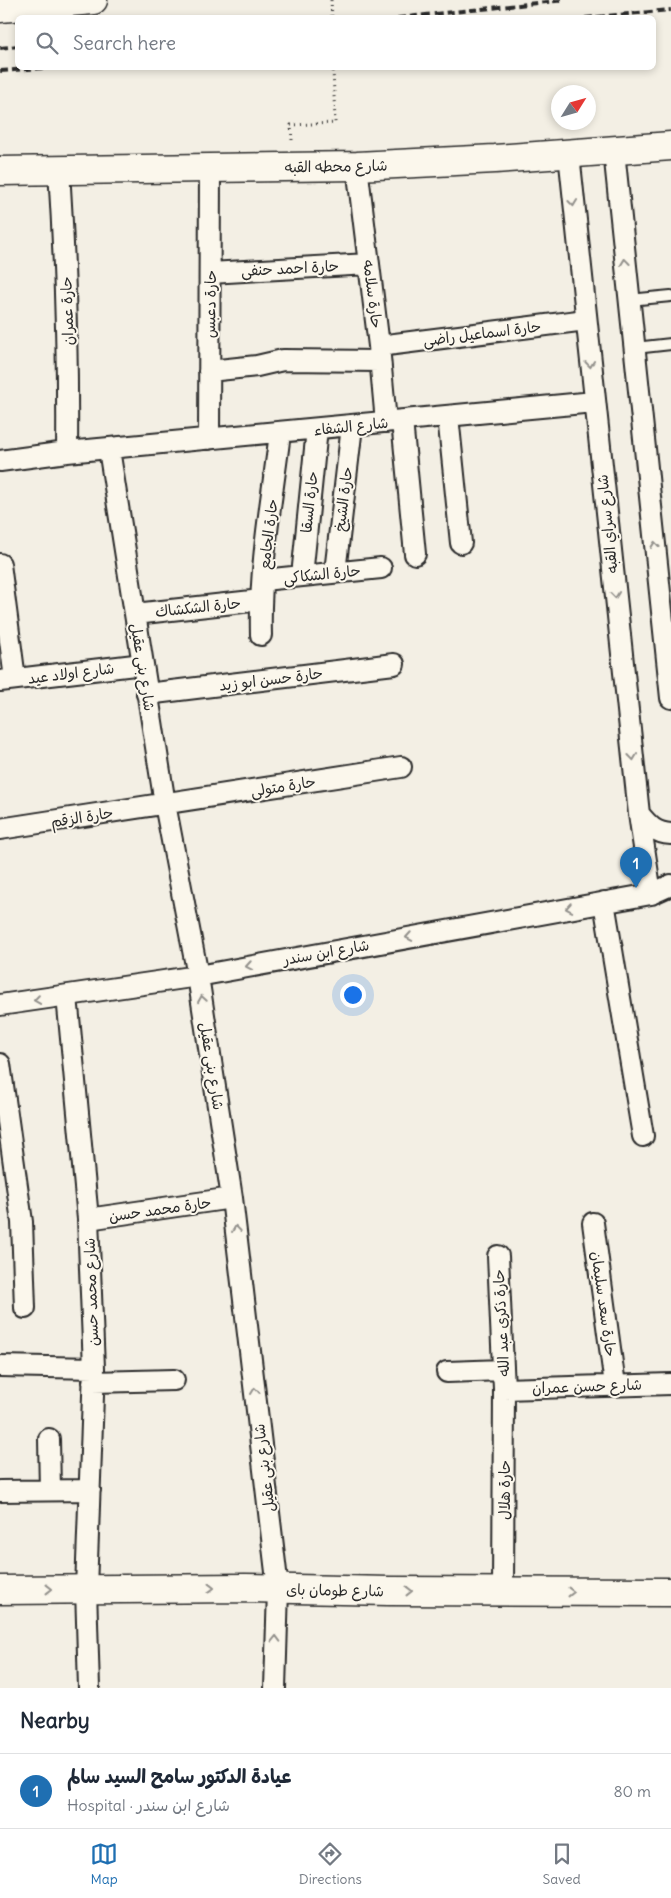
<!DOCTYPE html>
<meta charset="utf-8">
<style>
body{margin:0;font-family:Delius,"Playpen Sans Arabic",sans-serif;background:#f6f6f7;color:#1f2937}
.compass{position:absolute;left:551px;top:85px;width:45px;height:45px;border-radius:50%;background:#fff;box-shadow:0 2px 8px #0003;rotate:53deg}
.you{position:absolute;left:352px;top:994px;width:18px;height:18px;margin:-12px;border:4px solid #fff;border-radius:50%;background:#1a73e8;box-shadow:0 0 0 8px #1a73e833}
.badge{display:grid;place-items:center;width:32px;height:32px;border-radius:50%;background:#1f6fb2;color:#fff;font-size:16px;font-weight:700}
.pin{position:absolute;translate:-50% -41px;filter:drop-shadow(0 1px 2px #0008)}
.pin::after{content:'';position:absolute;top:26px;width:18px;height:15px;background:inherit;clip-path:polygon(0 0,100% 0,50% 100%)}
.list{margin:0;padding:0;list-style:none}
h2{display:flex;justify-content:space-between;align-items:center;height:65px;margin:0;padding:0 20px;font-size:21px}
h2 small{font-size:16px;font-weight:400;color:#747a83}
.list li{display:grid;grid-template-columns:32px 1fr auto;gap:15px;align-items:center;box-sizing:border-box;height:75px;padding:0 20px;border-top:1px solid #e0e1e3}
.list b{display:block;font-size:19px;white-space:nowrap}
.list p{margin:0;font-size:16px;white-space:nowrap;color:#747a83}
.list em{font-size:16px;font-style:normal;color:#747a83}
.icon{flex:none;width:28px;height:28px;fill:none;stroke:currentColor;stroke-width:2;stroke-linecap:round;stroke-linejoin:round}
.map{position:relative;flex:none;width:671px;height:1688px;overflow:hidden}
.search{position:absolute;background:#fff;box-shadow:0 2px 8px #0003;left:15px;right:15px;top:15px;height:55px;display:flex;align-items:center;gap:12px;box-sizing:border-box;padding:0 18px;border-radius:8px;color:#747a83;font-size:19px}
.sheet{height:140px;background:#fff}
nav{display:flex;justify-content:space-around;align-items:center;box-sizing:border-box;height:70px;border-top:1px solid #e0e1e3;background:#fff;font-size:14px;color:#747a83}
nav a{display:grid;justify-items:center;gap:2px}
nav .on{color:#1f6fb2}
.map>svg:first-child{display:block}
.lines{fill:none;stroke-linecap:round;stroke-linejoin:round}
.lane-casing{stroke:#2b2b2b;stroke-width:14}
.street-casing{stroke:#2b2b2b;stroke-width:24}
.secondary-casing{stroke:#2b2b2b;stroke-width:31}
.path{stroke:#2b2b2b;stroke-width:3;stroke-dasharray:1 4;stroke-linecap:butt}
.lane{stroke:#fbf7ec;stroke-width:10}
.street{stroke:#fbf7ec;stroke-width:20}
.secondary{stroke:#fbf7ec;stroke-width:28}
.rail{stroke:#2b2b2b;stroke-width:4;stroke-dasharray:8 4;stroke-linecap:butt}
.oneway{stroke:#93918c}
.labels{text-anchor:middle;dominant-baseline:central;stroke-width:4;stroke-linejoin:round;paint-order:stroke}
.street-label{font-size:15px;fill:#2b2b2b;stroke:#fbf7ec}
</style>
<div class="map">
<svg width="671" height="1688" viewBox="0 0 671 1688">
<rect width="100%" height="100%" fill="#f3efe4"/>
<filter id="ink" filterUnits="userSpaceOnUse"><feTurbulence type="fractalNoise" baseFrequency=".02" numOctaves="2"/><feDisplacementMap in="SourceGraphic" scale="10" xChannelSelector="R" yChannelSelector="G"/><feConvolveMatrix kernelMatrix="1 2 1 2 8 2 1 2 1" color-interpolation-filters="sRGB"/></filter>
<g filter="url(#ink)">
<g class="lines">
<defs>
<path id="lane" d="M629,300L671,296
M635,348L671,344"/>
<path id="street" d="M614,151L671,698
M569,154L639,814L651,894
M357,166L379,346L386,422
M59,170C65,265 68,357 67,452
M210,273L369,264
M379,346L586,320
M209,371L257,366L283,360L380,361
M448,416L461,543
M402,421L415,554
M209,439L210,168
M109,449L165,804L198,976L232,1198L278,1589L275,1688
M0,461L67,452L594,402
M0,564L15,679
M335,572L352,426
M302,576L317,429
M263,580L381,568
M135,614L261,600
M261,635C259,567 272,499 280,433
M0,681L143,664
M147,694L394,664
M639,814C649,826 655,833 671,834
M0,829L401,767
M604,902L643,1136
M67,996L88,1219L94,1368L86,1589L89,1688
M0,1005L198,976L651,894L671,885
M0,1064L22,1222L25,1308
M88,1219L232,1198
M593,1223L615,1385
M498,1256L504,1389L503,1591
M0,1366L94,1368
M447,1372L503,1370
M93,1382L174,1380
M504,1389L671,1384
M49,1439L50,1490
M0,1491L90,1490"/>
<path id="secondary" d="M0,8L93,0
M0,171L357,166L495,159L671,146
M0,1590L245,1588L389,1591L671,1592"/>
</defs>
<!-- lane casing -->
<use href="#lane" class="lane-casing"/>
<!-- street casing -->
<use href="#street" class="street-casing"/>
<!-- secondary casing -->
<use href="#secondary" class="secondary-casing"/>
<!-- path -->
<path class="path" d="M331,0L332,18
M292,140L291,125L335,123L333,68"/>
<!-- lane -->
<use href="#lane" class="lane"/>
<!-- street -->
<use href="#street" class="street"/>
<!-- secondary -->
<use href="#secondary" class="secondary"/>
<!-- rail -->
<path class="rail" d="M398,18L565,0
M585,18L671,10
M0,48L18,46
M0,71L43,68"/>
</g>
<!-- one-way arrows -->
<defs><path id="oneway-chevron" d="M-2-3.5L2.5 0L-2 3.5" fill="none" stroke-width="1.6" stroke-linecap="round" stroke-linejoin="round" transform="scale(1.25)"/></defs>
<g class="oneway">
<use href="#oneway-chevron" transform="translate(573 203) rotate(84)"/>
<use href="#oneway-chevron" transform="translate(625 262) rotate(-96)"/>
<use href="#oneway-chevron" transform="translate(590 364) rotate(84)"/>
<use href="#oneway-chevron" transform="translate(655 545) rotate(-96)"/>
<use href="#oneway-chevron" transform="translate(615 595) rotate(84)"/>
<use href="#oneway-chevron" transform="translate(633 757) rotate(84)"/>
<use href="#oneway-chevron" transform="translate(569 908) rotate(170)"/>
<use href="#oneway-chevron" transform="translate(409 937) rotate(170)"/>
<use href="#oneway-chevron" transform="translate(249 966) rotate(170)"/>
<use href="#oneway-chevron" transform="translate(202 999) rotate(-99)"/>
<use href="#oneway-chevron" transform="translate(37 1000) rotate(172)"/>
<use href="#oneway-chevron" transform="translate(236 1229) rotate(-97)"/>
<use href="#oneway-chevron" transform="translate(255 1391) rotate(-97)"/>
<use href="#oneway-chevron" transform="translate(211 1588)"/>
<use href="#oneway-chevron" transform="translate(49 1589)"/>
<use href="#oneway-chevron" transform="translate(409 1591)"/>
<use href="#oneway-chevron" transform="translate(571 1592)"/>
<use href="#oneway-chevron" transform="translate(276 1639) rotate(-89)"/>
</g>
</g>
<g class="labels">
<!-- street labels -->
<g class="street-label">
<text transform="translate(336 166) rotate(-1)">شارع محطه القبه</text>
<text transform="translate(290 268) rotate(-3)">حارة احمد حنفى</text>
<text transform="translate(373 294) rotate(83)">حارة سلامه</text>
<text transform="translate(210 304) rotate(-89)">حارة دعبس</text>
<text transform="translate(67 311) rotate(-92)">حارة عمران</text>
<text transform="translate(482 333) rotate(-7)">حارة اسماعيل راضى</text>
<text transform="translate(351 426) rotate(-6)">شارع الشفاء</text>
<text transform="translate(343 499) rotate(-83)">حارة الشيخ</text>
<text transform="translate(309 502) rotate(-84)">حارة السقا</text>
<text transform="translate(607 524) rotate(-96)">شارع سراي القبه</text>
<text transform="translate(268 534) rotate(-83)">حارة الجامع</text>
<text transform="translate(322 574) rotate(-6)">حارة الشكاكى</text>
<text transform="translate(198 607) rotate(-6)">حارة الشكشاك</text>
<text transform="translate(143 667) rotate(81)">شارع بنى عقيل</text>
<text transform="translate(71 673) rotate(-7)">شارع اولاد عيد</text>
<text transform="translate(271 679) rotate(-7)">حارة حسن ابو زيد</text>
<text transform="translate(283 786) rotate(-9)">حارة متولى</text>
<text transform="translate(82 817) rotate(-9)">حارة الزقم</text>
<text transform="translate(326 952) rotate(-10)">شارع ابن سندر</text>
<text transform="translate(212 1066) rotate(81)">شارع بنى عقيل</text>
<text transform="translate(160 1209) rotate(-8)">حارة محمد حسن</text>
<text transform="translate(91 1292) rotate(-92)">شارع محمد حسن</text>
<text transform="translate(604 1304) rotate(82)">حارة سعد سليمان</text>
<text transform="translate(501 1323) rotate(-93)">حارة ذكرى عبد الله</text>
<text transform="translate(587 1386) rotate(-2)">شارع حسن عمران</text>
<text transform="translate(264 1468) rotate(-97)">شارع بنى عقيل</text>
<text transform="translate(504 1490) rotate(-90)">حارة هلال</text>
<text transform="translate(335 1590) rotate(1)">شارع طومان باى</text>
</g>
</g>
</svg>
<svg class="compass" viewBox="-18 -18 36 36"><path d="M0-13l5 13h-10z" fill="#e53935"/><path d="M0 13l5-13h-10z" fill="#747a83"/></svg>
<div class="you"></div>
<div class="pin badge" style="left:636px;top:888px">1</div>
<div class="search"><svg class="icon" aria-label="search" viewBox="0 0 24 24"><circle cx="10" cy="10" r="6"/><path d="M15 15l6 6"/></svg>Search here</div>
</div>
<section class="sheet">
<h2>Nearby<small></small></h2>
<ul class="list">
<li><span class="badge">1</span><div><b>عيادة الدكتور سامح السيد سالم</b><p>Hospital · شارع ابن سندر</p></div><em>80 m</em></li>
</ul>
</section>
<nav>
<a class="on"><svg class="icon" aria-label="map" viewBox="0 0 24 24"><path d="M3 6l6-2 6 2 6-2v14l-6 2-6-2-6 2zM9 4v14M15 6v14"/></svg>Map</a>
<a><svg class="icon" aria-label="directions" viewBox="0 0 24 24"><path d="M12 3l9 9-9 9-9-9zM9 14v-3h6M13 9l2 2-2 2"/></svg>Directions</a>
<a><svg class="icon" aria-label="saved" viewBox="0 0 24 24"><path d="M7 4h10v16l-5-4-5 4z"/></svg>Saved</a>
</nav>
